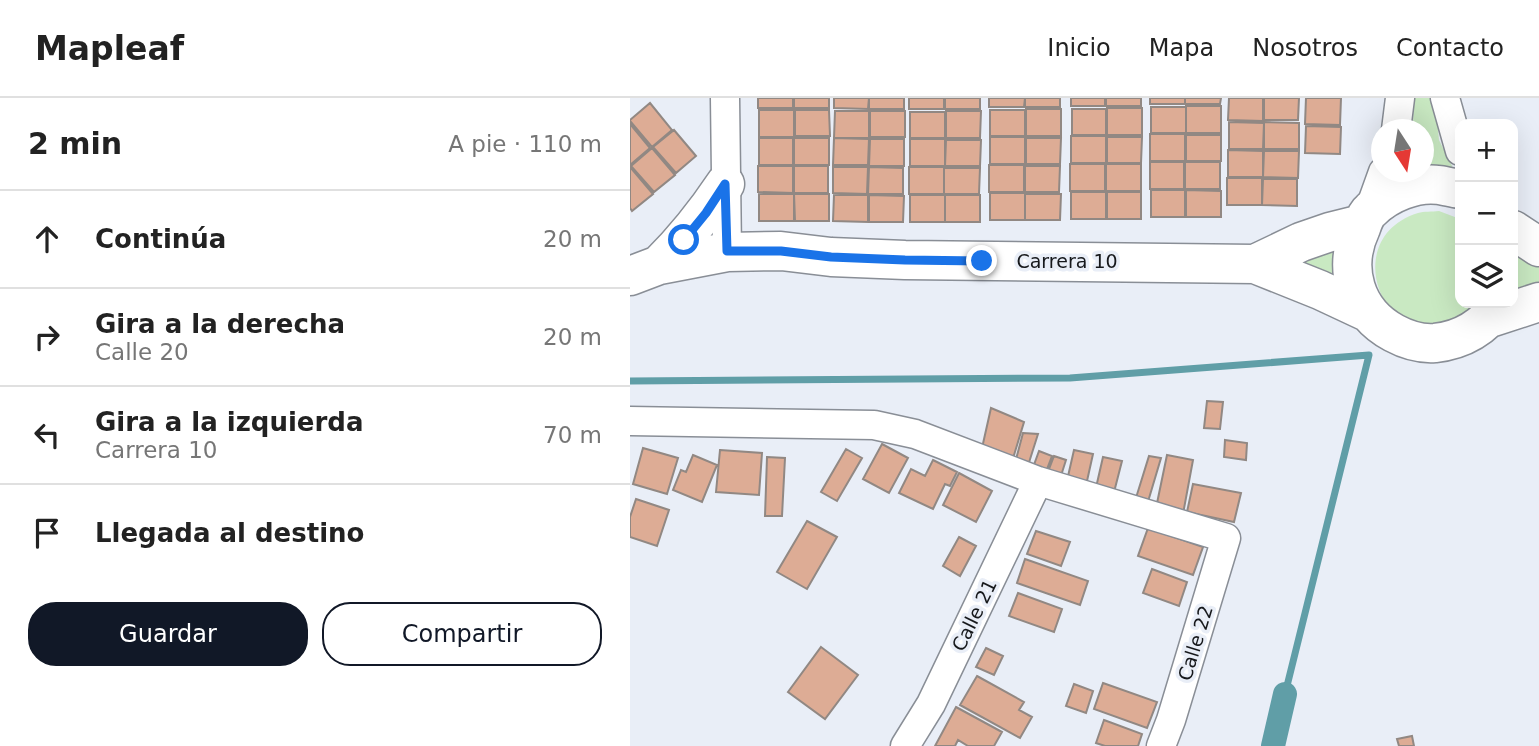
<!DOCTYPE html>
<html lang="es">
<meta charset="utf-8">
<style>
body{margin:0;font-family:"DejaVu Sans",sans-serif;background:#f2f2f2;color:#222}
.controls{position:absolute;right:21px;top:21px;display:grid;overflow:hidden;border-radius:14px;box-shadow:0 7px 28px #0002}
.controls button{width:63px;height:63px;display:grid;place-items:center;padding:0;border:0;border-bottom:2px solid #e0e0e0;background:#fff;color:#222;font:35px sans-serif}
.compass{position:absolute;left:741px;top:21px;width:63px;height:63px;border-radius:50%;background:#fff;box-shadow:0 7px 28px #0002;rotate:168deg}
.stop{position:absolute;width:21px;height:21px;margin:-16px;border:5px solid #1a73e8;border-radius:50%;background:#fff}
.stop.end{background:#1a73e8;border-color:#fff;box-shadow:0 2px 7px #0008}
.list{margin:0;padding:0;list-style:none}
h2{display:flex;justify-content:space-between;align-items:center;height:91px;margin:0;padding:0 28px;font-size:30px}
h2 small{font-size:23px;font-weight:400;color:#767676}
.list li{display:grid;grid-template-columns:46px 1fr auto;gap:21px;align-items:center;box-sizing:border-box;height:98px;padding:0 28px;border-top:2px solid #e0e0e0}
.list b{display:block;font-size:26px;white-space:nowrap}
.list p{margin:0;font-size:23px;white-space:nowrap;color:#767676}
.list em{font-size:23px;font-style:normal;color:#767676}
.actions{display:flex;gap:14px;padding:21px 28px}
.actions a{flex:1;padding:16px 0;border:2px solid #111827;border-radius:28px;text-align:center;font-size:24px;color:#111827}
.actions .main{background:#111827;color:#fff}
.icon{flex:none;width:38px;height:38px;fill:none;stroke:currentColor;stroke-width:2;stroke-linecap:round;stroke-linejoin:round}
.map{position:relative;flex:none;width:909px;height:648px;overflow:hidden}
header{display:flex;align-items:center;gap:42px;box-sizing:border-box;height:98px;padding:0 35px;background:#fff;border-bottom:2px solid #e0e0e0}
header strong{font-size:33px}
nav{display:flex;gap:38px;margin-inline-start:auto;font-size:24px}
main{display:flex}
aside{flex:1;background:#fff}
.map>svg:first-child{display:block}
.green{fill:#c9e9c2}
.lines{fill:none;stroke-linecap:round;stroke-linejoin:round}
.stream{stroke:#609ea7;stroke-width:7}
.canal{stroke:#609ea7;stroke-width:24}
.building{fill:#ddac95;stroke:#918883;stroke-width:2}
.street-casing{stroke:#898e96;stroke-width:31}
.secondary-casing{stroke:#898e96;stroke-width:41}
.street{stroke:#fff;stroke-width:28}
.secondary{stroke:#fff;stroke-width:38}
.route{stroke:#1a73e8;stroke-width:9}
.labels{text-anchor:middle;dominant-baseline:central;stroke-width:7;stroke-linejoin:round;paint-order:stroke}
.street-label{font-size:19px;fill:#16181b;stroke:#e9eef7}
</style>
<header>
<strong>Mapleaf</strong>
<nav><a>Inicio</a><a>Mapa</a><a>Nosotros</a><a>Contacto</a></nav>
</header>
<main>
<aside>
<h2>2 min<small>A pie · 110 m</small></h2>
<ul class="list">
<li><svg class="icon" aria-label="ahead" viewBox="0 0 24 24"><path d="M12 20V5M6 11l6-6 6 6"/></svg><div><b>Continúa</b></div><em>20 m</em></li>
<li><svg class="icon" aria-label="right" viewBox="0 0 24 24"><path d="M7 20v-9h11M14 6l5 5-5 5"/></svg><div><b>Gira a la derecha</b><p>Calle 20</p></div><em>20 m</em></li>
<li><svg class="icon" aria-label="left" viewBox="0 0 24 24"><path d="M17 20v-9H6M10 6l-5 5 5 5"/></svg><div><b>Gira a la izquierda</b><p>Carrera 10</p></div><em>70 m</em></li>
<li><svg class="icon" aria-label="arrive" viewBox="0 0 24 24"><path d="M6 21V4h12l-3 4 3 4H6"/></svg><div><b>Llegada al destino</b></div></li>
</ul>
<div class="actions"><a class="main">Guardar</a><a>Compartir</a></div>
</aside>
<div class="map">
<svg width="909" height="648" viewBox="0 0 909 648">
<rect width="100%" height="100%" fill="#e9eef7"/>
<!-- green -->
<path class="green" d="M784,0H805L809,42L830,84L774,87L766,74H794V32L781,31L783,24Z
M809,113L830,121V205H849C840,216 831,219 818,224C750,251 710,139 788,115C794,113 802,114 809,113Z
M717,137L713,187L652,164Z
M883,152L909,157V198L883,205V187L886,175Z"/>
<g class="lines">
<!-- stream -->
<path class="stream" d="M0,283L440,280L739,257L655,596"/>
<!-- canal -->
<path class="canal" d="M643,648L655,596"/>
</g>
<!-- building -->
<path class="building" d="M128,0H163V10H128Z
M164,0H199V10H164Z
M204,0H239L238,11L204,10Z
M239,0H274V11H239Z
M279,0H314V11H279Z
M315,0H350V11H315Z
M359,0H395L394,9H359Z
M395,0H430V9H395Z
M441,0H475V8H441Z
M476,0H511V8H476Z
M520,0H555V6H520Z
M555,0H591L590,6H555Z
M599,0H633V23L598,22Z
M634,0H669L668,22H634Z
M676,0H711L710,27L675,26Z
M20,5L42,32L22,49L0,23V22Z
M556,8H591V35H556Z
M521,9H556V35H521Z
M477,10H512V37H477Z
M396,11H431V38H396Z
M442,11H476V37H442Z
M129,12H164V39H129Z
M165,12H199L200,38H165Z
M360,12H395V38H360Z
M205,13H239V40H204Z
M240,13H275V39H240Z
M316,13H351L350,40H316Z
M280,14H315V40H280Z
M599,24L634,25L633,51H599Z
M634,24L669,25V51H634Z
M0,26L20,50L0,67Z
M676,28L711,29L710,56L675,55Z
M44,32L66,58L46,75L23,49Z
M520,36H555V63H520Z
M556,37H591V63H556Z
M441,38H476V65H441Z
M360,39H395V66H360Z
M477,39H512L511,65H477Z
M129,40H163V67H129Z
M164,40H199V67H164Z
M204,40L239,41L238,67H203Z
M396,40H431L430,66H396Z
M240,41H274V68H239Z
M280,41H315V68H280Z
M316,42H351L350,68H315Z
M22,50L45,77L24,94L1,68Z
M598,52L633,53V79H598Z
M634,53H669L668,80L633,79Z
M520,64H554V91H520Z
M555,64H590V91H555Z
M440,66H475V93H440Z
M476,66H511V93H476Z
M359,67H394V94H359Z
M128,68H163V95L128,94Z
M164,68H198V95H164Z
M395,68H430L429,94H395Z
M0,69L23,96L2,113L0,110Z
M203,69H238L237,96L203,95Z
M239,69L273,70V96H238Z
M279,69H314V96H279Z
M314,70H350L349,96H314Z
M597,80H632V107H597Z
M633,81H667V108L632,107Z
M521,92H555V119H521Z
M556,92L591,93V119H556Z
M441,94H476V121H441Z
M477,94H511V121H477Z
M360,95H395V122H360Z
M129,96H164V123H129Z
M164,96H199V123H165Z
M395,96H431L430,122H395Z
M204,97H238V124L203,123Z
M239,97L274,98L273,124H239Z
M280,97H315V124H280Z
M315,97H350V124H315Z
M577,303L593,304L590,331L574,330Z
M361,310L394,324L381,367L350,359Z
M393,335L408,336L396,374L384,369Z
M595,342L617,345L616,362L594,359Z
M252,346L278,360L259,395L233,381Z
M13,350L48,360L37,396L3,386Z
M216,351L232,360L207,403L191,394Z
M90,352L132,355L129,397L86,394Z
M444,352L463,356L455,392L436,387Z
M409,353L422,358L414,379L401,375Z
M63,357L87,367L72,404L43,392L51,372L56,374Z
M537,357L563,362L553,416L526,410Z
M424,358L436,362L429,384L416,379Z
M519,358L531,360L517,407L505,403Z
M137,359L155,360L152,418H135Z
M473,359L492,363L483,398L465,394Z
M303,362L327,374L320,388L315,386L303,411L269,395L281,371L295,378Z
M329,375L362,393L346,424L313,407Z
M563,386L611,395L604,424L557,414Z
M6,401L39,412L27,448L0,439V419Z
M177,423L207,439L177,491L147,474Z
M518,430L573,449L563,477L508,458Z
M406,433L440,444L431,468L397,456Z
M329,439L346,448L330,478L313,468Z
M395,461L458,483L450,507L387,485Z
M522,471L557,484L549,508L513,495Z
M388,495L432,511L424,534L379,518Z
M191,549L228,577L195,621L158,594Z
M356,550L373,558L364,577L346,569Z
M347,578L394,604L389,612L402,619L390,640L330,607Z
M473,585L527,604L517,630L464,611Z
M444,586L463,593L456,615L436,608Z
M326,609L372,634L364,648H338L328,642L325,648H305Z
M474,622L512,636L508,648H475L466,645Z
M782,638L784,648H769L767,641Z"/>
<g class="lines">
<defs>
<path id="street" d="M95,0L97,154
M815,0L830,53
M766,32L770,0
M739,113L753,74
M0,323L244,327L285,336L408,383L596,440L541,622L531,648
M275,648L301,606L408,383"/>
<path id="secondary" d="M830,91C823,90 816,88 809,87C786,84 758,95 741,112C736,116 733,124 731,130C712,170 725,214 764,235C777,242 791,246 805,245C834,242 855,228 871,205
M883,132L909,149
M625,166L671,144L700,134L732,126
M29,167C54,142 75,116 95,86
M0,178L29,167L97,154L151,153L201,159L275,162L625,166L690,192L737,214
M860,220L909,204"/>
</defs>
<!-- street casing -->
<use href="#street" class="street-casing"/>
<!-- secondary casing -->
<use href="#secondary" class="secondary-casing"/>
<!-- street -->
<use href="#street" class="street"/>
<!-- secondary -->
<use href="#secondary" class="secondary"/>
</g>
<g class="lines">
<!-- route -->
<path class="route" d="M54,142L76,115L95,86L97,153H151L201,159L275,162L352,163"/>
</g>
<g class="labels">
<!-- street labels -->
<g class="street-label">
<text x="437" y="163">Carrera 10</text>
<text transform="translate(344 517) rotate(-64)">Calle 21</text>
<text transform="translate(565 545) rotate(-73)">Calle 22</text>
</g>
</g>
</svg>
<div class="controls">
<button>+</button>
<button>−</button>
<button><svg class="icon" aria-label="layers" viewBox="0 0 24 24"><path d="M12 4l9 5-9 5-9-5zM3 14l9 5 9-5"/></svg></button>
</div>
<svg class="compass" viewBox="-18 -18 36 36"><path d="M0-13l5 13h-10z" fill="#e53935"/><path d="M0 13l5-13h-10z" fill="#767676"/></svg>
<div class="stop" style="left:54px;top:142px"></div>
<div class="stop end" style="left:352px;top:163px"></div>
</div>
</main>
